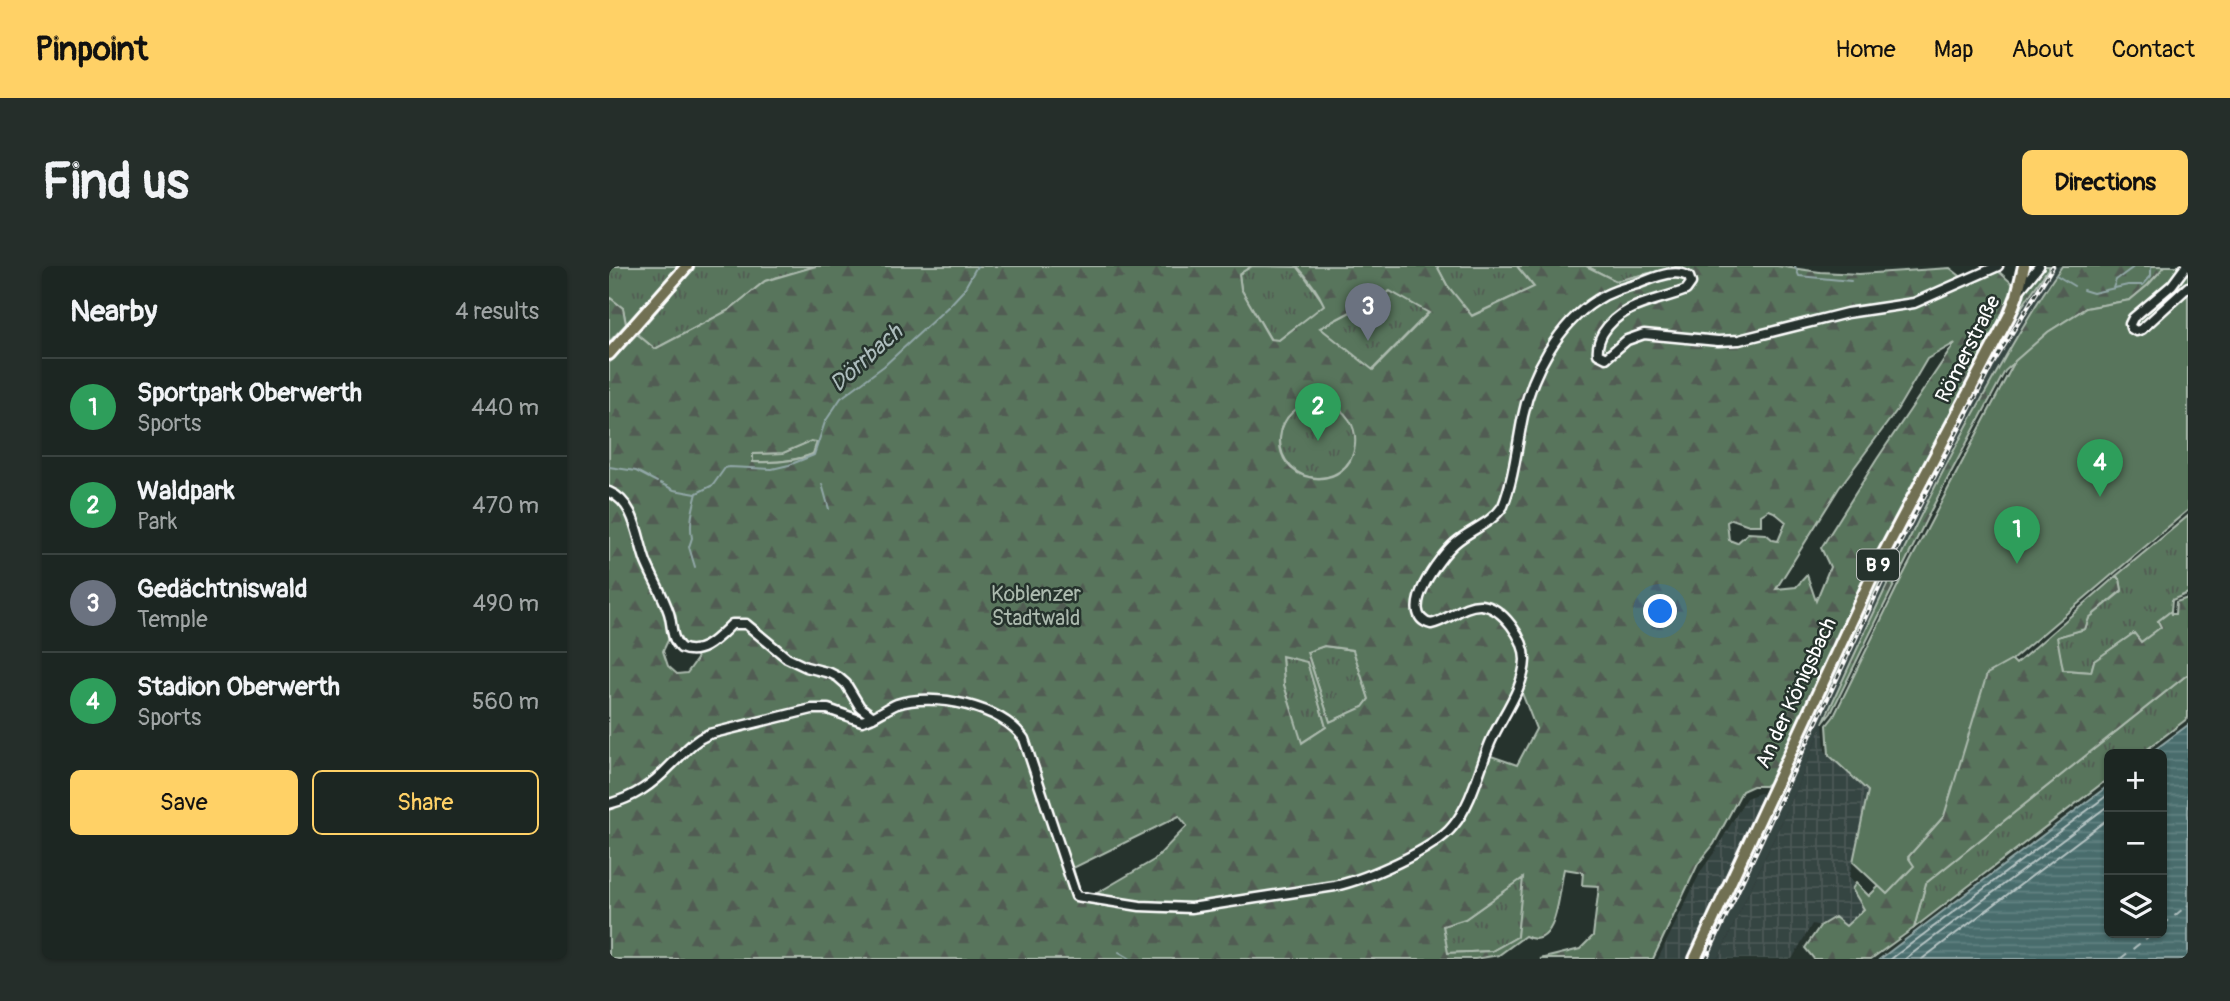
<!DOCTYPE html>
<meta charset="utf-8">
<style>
body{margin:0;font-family:Pangolin,sans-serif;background:#252e2a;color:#f1f3f6}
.controls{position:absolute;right:21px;bottom:21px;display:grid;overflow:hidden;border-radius:10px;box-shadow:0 2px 5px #0004}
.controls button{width:63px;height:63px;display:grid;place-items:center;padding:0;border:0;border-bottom:2px solid #3a4340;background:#1c2622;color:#f1f3f6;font:35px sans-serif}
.you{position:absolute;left:1052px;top:346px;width:24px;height:24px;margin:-18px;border:5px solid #fff;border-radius:50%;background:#1a73e8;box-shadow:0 0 0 10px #1a73e833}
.badge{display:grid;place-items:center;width:46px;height:46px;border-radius:50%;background:#ffd166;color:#fff;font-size:23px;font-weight:700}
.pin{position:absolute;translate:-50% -58px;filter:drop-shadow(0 2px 4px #0008)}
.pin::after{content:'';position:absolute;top:37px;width:24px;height:21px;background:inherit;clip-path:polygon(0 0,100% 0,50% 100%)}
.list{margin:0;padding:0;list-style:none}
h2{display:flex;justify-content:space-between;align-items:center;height:91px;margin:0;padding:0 28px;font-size:30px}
h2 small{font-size:23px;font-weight:400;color:#a0a5a5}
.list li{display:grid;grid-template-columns:46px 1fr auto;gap:21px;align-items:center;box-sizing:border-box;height:98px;padding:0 28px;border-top:2px solid #3a4340}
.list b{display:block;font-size:26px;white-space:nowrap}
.list p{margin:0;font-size:23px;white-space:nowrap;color:#a0a5a5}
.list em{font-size:23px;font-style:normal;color:#a0a5a5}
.actions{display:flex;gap:14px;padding:21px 28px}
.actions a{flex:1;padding:16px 0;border:2px solid #ffd166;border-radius:10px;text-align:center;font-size:24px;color:#ffd166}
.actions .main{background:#ffd166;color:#111}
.icon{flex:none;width:38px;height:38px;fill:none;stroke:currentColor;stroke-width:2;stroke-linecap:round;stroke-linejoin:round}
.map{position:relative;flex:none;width:1579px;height:693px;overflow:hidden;border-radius:10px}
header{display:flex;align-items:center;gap:42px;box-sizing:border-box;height:98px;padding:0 35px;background:#ffd166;color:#111}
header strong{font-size:33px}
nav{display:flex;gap:38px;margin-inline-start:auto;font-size:24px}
.intro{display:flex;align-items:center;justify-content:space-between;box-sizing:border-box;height:168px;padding:0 42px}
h1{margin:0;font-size:49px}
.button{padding:18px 32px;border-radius:10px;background:#ffd166;color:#111;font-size:24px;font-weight:700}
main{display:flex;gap:42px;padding:0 42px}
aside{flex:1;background:#1c2622;border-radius:10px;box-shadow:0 2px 5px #0004}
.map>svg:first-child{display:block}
.built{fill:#364442}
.industrial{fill:url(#industrial-grid)}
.grass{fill:url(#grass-tufts);stroke:#acbaae;stroke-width:2}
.forest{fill:url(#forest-firs);stroke:#acbaae;stroke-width:2;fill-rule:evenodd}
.garden{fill:#58755c;stroke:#acbaae;stroke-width:2}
.water{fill:url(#water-rules);stroke:#91a7a7;stroke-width:2}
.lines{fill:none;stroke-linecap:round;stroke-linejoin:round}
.shore{stroke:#b6c4c4;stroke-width:2}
.stream{stroke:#91a7a7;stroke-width:2}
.ferry{stroke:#adbdbd;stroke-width:2;stroke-dasharray:9 7;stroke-linecap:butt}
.minor-casing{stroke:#fff;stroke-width:13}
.major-casing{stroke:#fff;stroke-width:16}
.minor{stroke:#26332d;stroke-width:8}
.major{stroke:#716f52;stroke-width:10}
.rail-casing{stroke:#fff;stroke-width:4.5}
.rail{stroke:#26332d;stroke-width:2;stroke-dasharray:5;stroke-linecap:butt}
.labels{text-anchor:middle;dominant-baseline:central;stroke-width:5;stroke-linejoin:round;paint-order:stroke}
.shield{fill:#26332d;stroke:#bec2c0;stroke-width:2}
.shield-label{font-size:19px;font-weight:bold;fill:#fff}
.street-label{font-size:21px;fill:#fff;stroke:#26332d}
.park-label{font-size:21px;fill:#acbaae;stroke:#26332d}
.water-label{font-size:23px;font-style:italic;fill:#adbdbd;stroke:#26332d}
</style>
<header>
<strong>Pinpoint</strong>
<nav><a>Home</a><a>Map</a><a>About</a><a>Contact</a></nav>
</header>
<div class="intro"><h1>Find us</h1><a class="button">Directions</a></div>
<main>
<aside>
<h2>Nearby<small>4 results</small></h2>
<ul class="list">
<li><span class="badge" style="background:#2e9e5b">1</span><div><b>Sportpark Oberwerth</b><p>Sports</p></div><em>440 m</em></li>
<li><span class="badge" style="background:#2e9e5b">2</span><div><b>Waldpark</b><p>Park</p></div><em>470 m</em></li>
<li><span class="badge" style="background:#6b7280">3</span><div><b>Gedächtniswald</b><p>Temple</p></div><em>490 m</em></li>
<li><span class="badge" style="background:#2e9e5b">4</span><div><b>Stadion Oberwerth</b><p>Sports</p></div><em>560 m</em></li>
</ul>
<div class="actions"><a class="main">Save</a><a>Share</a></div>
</aside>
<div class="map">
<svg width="1579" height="693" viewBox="0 0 1579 693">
<defs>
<pattern id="industrial-grid" width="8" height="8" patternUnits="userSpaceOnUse" patternTransform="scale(1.75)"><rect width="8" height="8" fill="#364442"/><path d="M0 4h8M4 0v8" fill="none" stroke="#4a5755"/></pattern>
<pattern id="grass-tufts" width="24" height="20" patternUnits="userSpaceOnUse" patternTransform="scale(1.75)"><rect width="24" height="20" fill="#58755c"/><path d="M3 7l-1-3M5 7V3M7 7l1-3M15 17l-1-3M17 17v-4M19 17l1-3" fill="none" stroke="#515c52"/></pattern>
<pattern id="forest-firs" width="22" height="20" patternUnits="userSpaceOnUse" patternTransform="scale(1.75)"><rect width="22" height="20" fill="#58755c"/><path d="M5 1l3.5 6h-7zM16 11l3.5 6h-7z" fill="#515c52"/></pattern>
<pattern id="water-rules" width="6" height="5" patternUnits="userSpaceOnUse" patternTransform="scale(1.75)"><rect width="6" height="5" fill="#486c6c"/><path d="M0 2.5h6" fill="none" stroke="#638282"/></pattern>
</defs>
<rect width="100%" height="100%" fill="#26332d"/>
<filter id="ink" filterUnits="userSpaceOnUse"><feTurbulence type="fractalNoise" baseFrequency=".0143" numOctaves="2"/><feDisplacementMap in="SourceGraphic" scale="14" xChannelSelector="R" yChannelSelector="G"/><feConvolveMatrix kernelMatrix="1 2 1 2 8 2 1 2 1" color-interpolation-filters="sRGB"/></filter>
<g filter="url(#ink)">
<!-- built -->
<path class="built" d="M1441,0H1453L1417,54L1357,160L1312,249L1260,357L1214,457L1188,523L1109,693H1094L1227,403L1304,242L1412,42Z"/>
<!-- industrial -->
<path class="industrial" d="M1214,457L1216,485L1259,525L1240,611L1246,619L1243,623L1255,643L1237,661L1226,651L1211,660L1203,658L1183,693H1109L1188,523Z
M1151,527L1168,532L1094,693H1049L1092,605L1107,584L1137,532Z"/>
<!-- grass -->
<path class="grass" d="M0,0H72L20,61L17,58L14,42L0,31Z
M86,0H207L156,15L120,44L46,83L28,68Z
M643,0L689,1L716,39C701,52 685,61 670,74H662L632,23L630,8Z
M828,0H908L925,21L862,50L838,19Z
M977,0H1059L1063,2L1007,15Z
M1435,0H1441L1412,42L1304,242L1168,532L1164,531L1269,305L1403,56L1416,21Z
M781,25L820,46L763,104L711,62Z
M671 174a38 38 0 1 1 76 0a38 38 0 1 1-76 0Z
M203,174L208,176L204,188C185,196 164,196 144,196V188L174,187Z
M1579,250V327L1563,334L1562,345L1549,355L1553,361L1532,376L1525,367L1485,395L1482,406L1454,404L1447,371L1476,363L1480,352L1513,325L1511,313L1507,310Z
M715,380L744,384L760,433L754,441L721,456L698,386Z
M673,390L698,395L717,461L692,477L675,419Z
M1579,408V452L1532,488H1500V512L1305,662L1317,617Z
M915,611L908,671L883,685L838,687L834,660L856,653Z"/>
<!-- forest -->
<path class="forest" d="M207,0H643L630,8L632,23L661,73L670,74L715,39C709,25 698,11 688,0H828L838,19L863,50L925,21L908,0H977L1007,15L1062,2L1059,0H1168L1211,6L1250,8L1341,2L1355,13L1388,4L1405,19L1398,40L1279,270L1165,513L1156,520H1144L1133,525L1105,578L1089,598L1044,693H931L971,683L984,670L990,620L973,619L974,606L955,603C950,624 949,687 916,670L890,689L866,693H0V97L28,68L46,83L120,44L156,15ZM781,25L820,47L764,104L711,62ZM1346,77L1268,193L1212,282L1221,301L1207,335L1198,309L1187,321L1167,323L1230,222L1288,144L1318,93ZM714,136C764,148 752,218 704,212C655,205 662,134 714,136ZM202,175L208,176L204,188C185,196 164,197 144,196V188L174,187ZM1160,244L1165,246L1177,256L1169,275L1164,274L1157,268L1139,267L1128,277L1120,274L1118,256L1123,253L1140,259H1152V249ZM61,370L76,386L86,387L88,393L78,407L68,408L59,400L54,385ZM715,380L744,384L760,433L754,441L721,456L698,386ZM673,390L698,396L717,461L693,477L675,419ZM911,422L927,463L908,499L879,489ZM570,550L578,560L545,594L483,630L472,628L464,602ZM914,612L908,671L883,685L839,687L834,660L856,653Z
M1453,0H1556L1539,19L1521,34L1477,42L1439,66L1396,105L1322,244L1222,447L1214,457C1265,346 1316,234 1376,127C1400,84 1424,41 1453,0Z
M0,31L14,42L17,58L0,76Z
M1507,310L1511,313L1513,324L1480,352L1476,363L1448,371L1454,404L1482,406L1485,395L1525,367L1532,376L1552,361L1549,355L1562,345V348H1566L1567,336L1579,332V408L1317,617L1305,662L1262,693H1205L1196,682L1211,660L1226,651L1237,660L1255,643L1243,623L1247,617L1260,630L1270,620L1278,627L1304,600L1299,591L1335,550L1322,383L1393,397L1403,394L1407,398Z"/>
<!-- garden -->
<path class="garden" d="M1556,0H1579V244L1403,394L1378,408L1335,550L1299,591L1305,600L1278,628L1244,596L1259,525L1220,489L1218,459L1225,450L1291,315L1406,95L1439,66L1477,42L1521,34L1539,19Z"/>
<!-- water -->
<path class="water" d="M1579,459V693H1271L1500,519V667H1553V488H1540Z"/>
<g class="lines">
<!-- shore -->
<path class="shore" d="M1282,693L1500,528
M1296,693L1500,539
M1313,693L1500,552"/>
<!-- stream -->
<path class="stream" d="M1186,0L1190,10L1242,15
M1447,9L1465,20
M1504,22L1507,14L1526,0
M1474,24L1484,27L1519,19H1534L1542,10V0
M0,201L27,205L48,216
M51,217L65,224L87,228
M213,218L220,243
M86,301L80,281L83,272C80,257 84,242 88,227L104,219L116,202L120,201L163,203L180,199L205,189L216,156L232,132L275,100L341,39L354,25L368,0
M510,686L522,693"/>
<!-- ferry -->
<path class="ferry" d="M1553,660L1579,639
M1511,693L1544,667"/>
<defs>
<path id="minor" d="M1577,0L1563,19L1524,52L1521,58L1522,62L1527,65L1533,63L1579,21
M1409,26L1430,0
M0,226C27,237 28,272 37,296C44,313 54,329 60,347C64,360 61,372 72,382C93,391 109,371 123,358H137L178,392L197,401L221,407L229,411L237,418L251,441L264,451
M0,538C25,531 43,519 61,500C74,488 83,475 100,468L203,443H219L253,455C266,452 276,443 288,438C324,426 394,440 415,473L467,630L531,640L582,642L726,620C757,613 825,584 844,560C863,537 870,504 881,477C892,451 915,423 916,394C916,373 894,341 872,339C854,338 839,355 822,358C786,349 832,289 846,277C862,263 882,258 894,240C905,212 908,179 914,150C923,107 949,58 988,34C1000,26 1014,22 1028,18C1043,13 1066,1 1080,11L1082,17L1077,24C1047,36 1013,37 994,67C990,74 988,80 989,88L997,92L1018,74L1035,68L1109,75L1130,74L1238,47L1305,37L1389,0"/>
<path id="major" d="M0,88L78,0
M1086,693L1265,306L1400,50L1408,30L1415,0"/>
</defs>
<!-- minor casing -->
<use href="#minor" class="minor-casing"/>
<!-- major casing -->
<use href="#major" class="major-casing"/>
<!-- minor -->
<use href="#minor" class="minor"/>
<!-- major -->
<use href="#major" class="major"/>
<defs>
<path id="rail" d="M1097,693L1292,275L1383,99L1444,0"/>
</defs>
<!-- rail casing -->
<use href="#rail" class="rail-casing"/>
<!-- rail -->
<use href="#rail" class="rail"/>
</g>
</g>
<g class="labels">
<!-- shield labels -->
<rect class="shield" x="1248" y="283.5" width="42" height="31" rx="5"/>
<g class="shield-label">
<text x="1269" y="299">B 9</text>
</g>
<!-- street labels -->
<g class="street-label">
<text transform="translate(1359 83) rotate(-63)">Römerstraße</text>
<text transform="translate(1187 427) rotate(-65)">An der Königsbach</text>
</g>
<!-- park labels -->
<g class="park-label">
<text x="427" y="328">Koblenzer<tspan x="427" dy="24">Stadtwald</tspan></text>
</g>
<!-- water labels -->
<g class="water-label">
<text transform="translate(257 92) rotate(-42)">Dörrbach</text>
</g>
</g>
</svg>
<div class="controls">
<button>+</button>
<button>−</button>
<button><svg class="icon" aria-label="layers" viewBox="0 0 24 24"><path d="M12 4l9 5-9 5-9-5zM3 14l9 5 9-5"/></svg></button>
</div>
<div class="you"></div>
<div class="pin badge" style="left:1408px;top:298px;background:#2e9e5b">1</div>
<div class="pin badge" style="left:709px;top:175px;background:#2e9e5b">2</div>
<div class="pin badge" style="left:759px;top:75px;background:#6b7280">3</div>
<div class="pin badge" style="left:1491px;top:231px;background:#2e9e5b">4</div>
</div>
</main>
